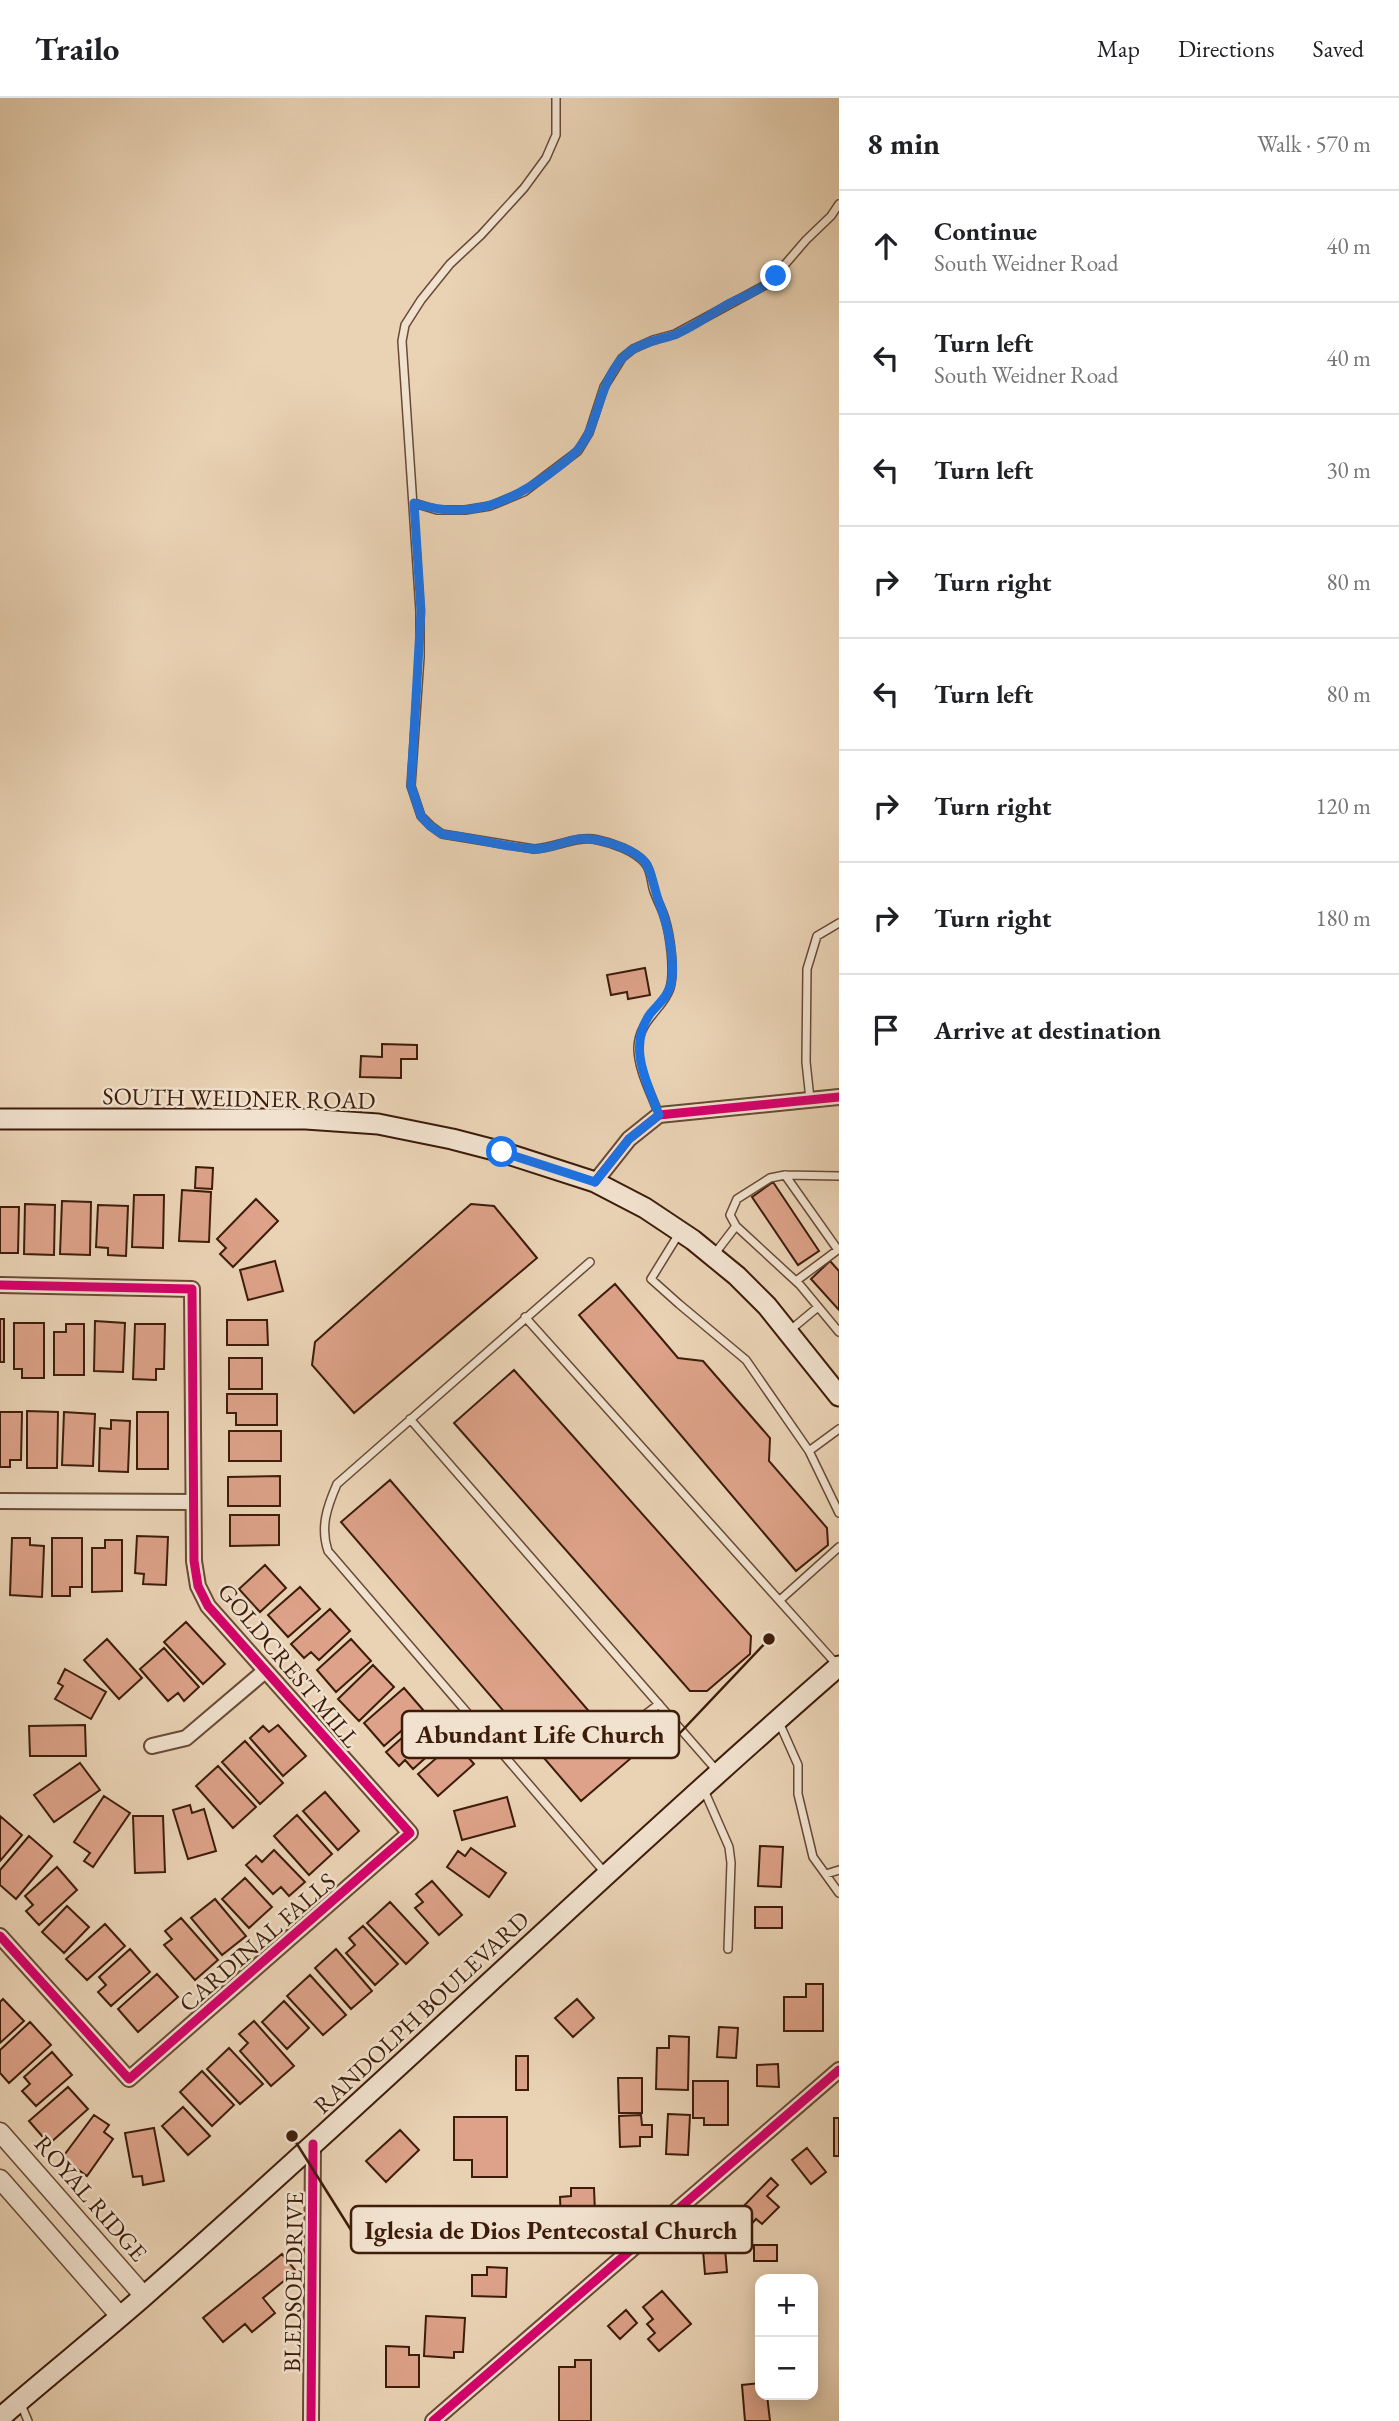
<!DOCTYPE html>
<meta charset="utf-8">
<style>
body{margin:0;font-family:"EB Garamond",serif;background:#f2f2f2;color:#202124}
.controls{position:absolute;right:21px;bottom:21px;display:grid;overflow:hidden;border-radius:14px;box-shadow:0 4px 18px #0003}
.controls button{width:63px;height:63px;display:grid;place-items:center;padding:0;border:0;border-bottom:2px solid #e0e0e0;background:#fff;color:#202124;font:35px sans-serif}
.stop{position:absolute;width:21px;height:21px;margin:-16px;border:5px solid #1a73e8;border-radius:50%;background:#fff}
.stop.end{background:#1a73e8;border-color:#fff;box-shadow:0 2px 7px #0008}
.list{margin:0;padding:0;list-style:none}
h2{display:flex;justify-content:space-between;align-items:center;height:91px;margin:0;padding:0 28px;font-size:30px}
h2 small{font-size:23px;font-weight:400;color:#757577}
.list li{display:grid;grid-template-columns:46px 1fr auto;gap:21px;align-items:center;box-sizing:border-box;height:112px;padding:0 28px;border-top:2px solid #e0e0e0}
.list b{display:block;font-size:26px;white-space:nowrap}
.list p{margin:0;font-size:23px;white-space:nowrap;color:#757577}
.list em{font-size:23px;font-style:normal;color:#757577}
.icon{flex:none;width:38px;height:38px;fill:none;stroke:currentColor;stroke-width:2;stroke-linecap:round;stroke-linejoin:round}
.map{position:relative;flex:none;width:839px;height:2323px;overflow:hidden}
header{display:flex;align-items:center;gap:42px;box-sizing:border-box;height:98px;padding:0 35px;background:#fff;border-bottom:2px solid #e0e0e0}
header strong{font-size:33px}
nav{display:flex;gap:38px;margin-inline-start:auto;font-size:24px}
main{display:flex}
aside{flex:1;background:#fff}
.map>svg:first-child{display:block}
.building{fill:#dda289;stroke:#3d1c0a;stroke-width:2}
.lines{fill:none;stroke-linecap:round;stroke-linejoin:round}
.service-casing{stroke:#684a35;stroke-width:10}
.minor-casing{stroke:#684a35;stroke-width:18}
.tertiary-casing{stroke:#684a35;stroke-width:21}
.secondary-casing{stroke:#3d1c0a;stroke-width:23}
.service{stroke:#f1e2cf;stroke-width:7}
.minor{stroke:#f1e2cf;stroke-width:14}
.tertiary{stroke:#f1e2cf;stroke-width:18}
.secondary{stroke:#f1e2cf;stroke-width:19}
.cycleway-casing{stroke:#f1e2cf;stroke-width:13}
.cycleway{stroke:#d6006c;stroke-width:9}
.route{stroke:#1a73e8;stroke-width:9}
.labels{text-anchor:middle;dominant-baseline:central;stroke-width:5;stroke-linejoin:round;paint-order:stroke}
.street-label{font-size:24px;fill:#3d1c0a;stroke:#f1e2cf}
.leader{fill:none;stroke:#3d1c0a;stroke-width:2.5}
.callout-dot{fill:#3d1c0a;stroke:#f1e2cf;stroke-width:2.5}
.callout{fill:#f1e2cf;stroke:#3d1c0a;stroke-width:2.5}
.callout-label{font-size:26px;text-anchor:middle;font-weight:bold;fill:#3d1c0a}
</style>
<header>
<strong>Trailo</strong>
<nav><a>Map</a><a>Directions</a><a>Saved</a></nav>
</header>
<main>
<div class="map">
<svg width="839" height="2323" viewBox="0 0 839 2323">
<rect width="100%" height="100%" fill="#ead3b5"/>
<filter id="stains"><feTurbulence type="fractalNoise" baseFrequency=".00286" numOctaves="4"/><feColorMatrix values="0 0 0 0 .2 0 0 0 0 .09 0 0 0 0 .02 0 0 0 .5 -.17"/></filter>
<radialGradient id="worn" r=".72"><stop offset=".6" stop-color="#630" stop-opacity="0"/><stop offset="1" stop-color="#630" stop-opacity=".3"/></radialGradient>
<!-- building -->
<path class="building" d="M645,870L650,897L628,901L627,894L611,897L607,877Z
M382,946L417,947V961H401V980L360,979L361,958L382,959Z
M196,1069L213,1070L212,1091L195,1090Z
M773,1084L819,1153L798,1167L752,1099Z
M182,1092L211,1094L209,1144L179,1143Z
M134,1097H164L163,1150L132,1149Z
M256,1101L278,1123L233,1169L220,1156L226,1150L217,1141Z
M62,1103L91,1104L90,1157L60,1156Z
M25,1106L55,1107L54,1157L24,1156Z
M471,1106L494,1108L537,1160L354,1315L312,1267L315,1244Z
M98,1107L128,1108L126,1158L108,1157V1150L96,1149Z
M0,1109H19L18,1155H0Z
M275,1163L283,1193L248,1202L240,1172Z
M830,1163L839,1173V1212L811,1181Z
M615,1186L678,1260L703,1263L770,1340L769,1363L827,1430L828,1447L796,1473L579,1217Z
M0,1221H4V1264H0Z
M227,1222H267L268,1247H227Z
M95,1223L125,1225L123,1274L94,1273Z
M14,1225H44V1280H22V1271H14Z
M66,1226H84V1277H54V1234H66Z
M135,1226H165L164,1271H156V1282L133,1281Z
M229,1260H262V1291H229Z
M514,1272L751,1538L750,1556L707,1593H690L454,1325Z
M227,1296H277V1327H236V1315H227Z
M27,1313L58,1314L57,1370H27Z
M0,1314H22L21,1362H10V1369H0Z
M64,1314L95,1316L93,1368L62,1367Z
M137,1314H168V1371H137Z
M111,1322L130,1323L128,1374L99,1373L100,1330L111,1331Z
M229,1333H281V1363H229Z
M280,1378V1408H228V1379Z
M390,1382L630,1661L581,1703L341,1424Z
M230,1417H279V1447L230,1448Z
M137,1438L168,1439L166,1487L143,1486L144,1476L135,1475Z
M12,1440H30V1447L44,1448L42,1499L10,1497Z
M52,1440H82V1489H70V1498H52Z
M105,1442H122V1493L92,1494V1450H105Z
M265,1467L286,1490L260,1514L239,1491Z
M300,1489L320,1511L288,1539L268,1517Z
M330,1511L350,1533L319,1562L311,1554L304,1560L291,1546Z
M186,1524L225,1566L203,1586L164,1544Z
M107,1541L142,1580L119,1601L84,1562Z
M351,1541L371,1563L336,1594L317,1572Z
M164,1550L199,1589L184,1603L178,1595L168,1603L140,1571Z
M373,1567L394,1589L359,1623L338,1601Z
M65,1571L106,1594L91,1621L55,1601L63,1588L58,1585Z
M404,1590L424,1613L384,1648L364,1625Z
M430,1615L450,1638L413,1671L405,1662L399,1668L386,1654Z
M85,1627L86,1658H30L29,1628Z
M278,1627L306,1658L283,1678L250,1640L263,1628L269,1634Z
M245,1643L283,1685L260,1706L222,1664Z
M455,1644L474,1666L438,1698L418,1676Z
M80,1665L100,1692L54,1724L34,1697Z
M218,1668L256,1709L233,1730L196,1688Z
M325,1694L359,1733L338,1752L303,1713Z
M104,1698L130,1715L93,1769L84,1763L90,1755L74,1744Z
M507,1699L515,1728L462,1742L454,1713Z
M190,1707L192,1715L204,1711L216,1753L188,1761L173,1712Z
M297,1717L332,1756L309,1777L274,1738Z
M0,1718L22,1737L0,1763Z
M133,1718H163L165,1774L135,1775Z
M29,1738L52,1758L16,1801L0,1787V1772Z
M760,1748L783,1749L781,1789L758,1788Z
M471,1750L506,1775L489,1799L447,1769L458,1753L465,1758Z
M274,1752L305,1784L289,1798L281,1789L273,1796L246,1767L256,1758L262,1764Z
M57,1769L77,1792L39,1827L26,1813L33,1807L25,1798Z
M245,1780L272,1809L249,1830L222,1801Z
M432,1783L462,1817L439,1837L415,1810L423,1804L416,1796Z
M215,1801L246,1838L222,1857L191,1820Z
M390,1804L428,1845L406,1866L367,1825Z
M67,1808L89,1829L64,1855L42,1834Z
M755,1809H782V1830H755Z
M181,1820L218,1862L195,1882L164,1847L172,1841L165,1833Z
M105,1826L125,1848L87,1882L66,1861Z
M363,1828L398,1866L375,1887L346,1855L355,1847L349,1840Z
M130,1851L150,1874L111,1908L98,1894L106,1887L99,1879Z
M336,1851L372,1893L351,1911L315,1870Z
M157,1876L178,1899L138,1934L118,1911Z
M310,1877L346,1917L323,1937L287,1898Z
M806,1886H823V1933H784V1899H806Z
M3,1901L24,1923L0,1945V1904Z
M577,1901L594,1920L573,1939L555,1920Z
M284,1903L309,1930L287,1951L262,1924Z
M254,1923L294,1968L271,1988L240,1953L248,1945L239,1936Z
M30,1924L51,1947L9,1985L0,1975V1952Z
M719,1929L738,1930L736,1960L717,1959Z
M669,1938L689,1939L688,1992L656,1991L657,1950H669Z
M229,1950L263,1986L240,2006L207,1971Z
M52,1954L72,1977L36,2008L22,1993L30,1986L24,1979Z
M516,1958H528V1992H516Z
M778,1966L779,1989L757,1988V1967Z
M202,1973L234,2007L212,2028L180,1994Z
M618,1980H642V2015H619Z
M693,1983H728V2027H704V2020H693Z
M68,1989L88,2011L49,2046L29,2023Z
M183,2009L210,2038L188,2057L162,2028Z
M668,2016L690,2017L688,2057L666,2056Z
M94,2017L109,2027L104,2034L113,2041L87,2078L62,2060Z
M641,2017L642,2027H652V2039H640V2048L620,2049L619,2018Z
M454,2019H507V2079H472V2062H454Z
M834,2020H839V2058H834Z
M154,2030L164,2083L143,2087L142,2078L133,2079L125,2035Z
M400,2032L419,2052L386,2084L366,2063Z
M807,2050L826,2074L811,2086L792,2062Z
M771,2080L778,2087L767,2098L779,2109L762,2126L756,2121L747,2131L734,2118Z
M571,2090H594L596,2139L558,2140L557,2125H561L560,2099L571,2098Z
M754,2147H777V2163H754Z
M725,2150L727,2174L705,2176L703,2152Z
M282,2156L296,2173L263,2200L275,2215L252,2234L245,2226L223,2244L203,2220Z
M487,2169L507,2170L506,2199L472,2198V2177H487Z
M662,2193L691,2226L659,2253L648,2241L655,2235L647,2226L653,2221L643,2209Z
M626,2212L637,2225L620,2241L608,2228Z
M426,2218L465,2220L463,2254H454V2260L424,2258Z
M386,2248L409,2249V2257H419V2289H386Z
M575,2262H591V2323H559V2269H575Z
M760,2285V2297H767L770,2323H745L742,2287Z"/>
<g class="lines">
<defs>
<path id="service" d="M556,0V37L546,60L524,90L481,137L450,166L421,202L405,227L402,243L420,513V559L411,688L421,718L431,728L442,736L534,751C556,750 576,737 598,742C613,745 635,753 645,765C651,772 651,782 653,790C656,801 662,810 665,821C670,837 675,873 670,890C663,912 639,921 638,950C638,972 652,997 659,1017
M414,405L437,412H465L490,408L524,394L578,353L589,335L604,289L622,260L633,251L653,242L675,236L769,185L806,142L831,118L839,106
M810,1001L806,964L807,871L817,838L839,825
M785,1077L838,1152
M839,1078L785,1077L770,1080L737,1101L730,1117L736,1128L800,1187L839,1234
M680,1134L651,1181L679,1206L746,1262L809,1353L839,1415
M713,1158L736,1128
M590,1164L337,1386C327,1409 320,1429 328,1453L606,1776
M796,1183L839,1151
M525,1219L838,1568
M788,1234L818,1209
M410,1321L718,1674
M809,1353L839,1331
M780,1502L839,1449
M778,1622L798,1667V1696L813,1759L839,1795
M622,1634L659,1606
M704,1692L729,1749L731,1765L728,1851
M826,1776L839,1772
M20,2304L28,2323"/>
<path id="minor" d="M595,1084L629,1041L659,1017L839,999
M0,1187L192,1191L194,1463L198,1488L208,1508L410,1735L129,1981L0,1838
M0,1403L193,1404
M152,1648L186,1640L265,1573
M311,2323L313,2046
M433,2323L839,1972"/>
<path id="tertiary" d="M0,2034L144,2198
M0,2081L120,2218"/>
<path id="secondary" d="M0,1021H306L378,1026L452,1041L502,1054L595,1084L645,1110L693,1142L737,1178L767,1208L839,1298
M0,2320C47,2279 96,2240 143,2199C378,1993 603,1774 839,1568"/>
</defs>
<!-- service casing -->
<use href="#service" class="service-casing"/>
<!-- minor casing -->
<use href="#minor" class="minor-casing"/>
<!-- tertiary casing -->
<use href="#tertiary" class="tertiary-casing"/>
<!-- secondary casing -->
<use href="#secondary" class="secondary-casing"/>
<!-- service -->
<use href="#service" class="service"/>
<!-- minor -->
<use href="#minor" class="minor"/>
<!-- tertiary -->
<use href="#tertiary" class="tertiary"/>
<!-- secondary -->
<use href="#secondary" class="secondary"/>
<defs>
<path id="cycleway" d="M595,1084L629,1041L659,1017L839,999
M0,1187L192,1191L194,1463L198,1488L208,1508L410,1735L129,1981L0,1838
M311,2323L313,2046
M433,2323L839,1972"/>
</defs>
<!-- cycleway casing -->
<use href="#cycleway" class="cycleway-casing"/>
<!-- cycleway -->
<use href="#cycleway" class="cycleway"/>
</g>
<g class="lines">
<!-- route -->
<path class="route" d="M502,1054L595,1084L629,1041L659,1017C647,984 627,949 650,916C658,906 668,899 671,886C676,866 668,827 660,807C655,795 653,778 647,767C638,751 597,739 579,741C565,743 552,750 538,751C510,751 482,741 454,738L442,736L430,728L421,718L411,688L421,513L414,405C466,422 506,407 549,376C564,365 581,353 589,334C601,307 604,274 629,254C643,244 659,242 674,237C694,229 712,215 730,205C747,197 763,191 776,178"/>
</g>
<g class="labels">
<!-- street labels -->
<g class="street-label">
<text transform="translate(239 1000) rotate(1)">SOUTH WEIDNER ROAD</text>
<text transform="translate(289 1567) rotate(50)">GOLDCREST MILL</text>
<text transform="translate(257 1844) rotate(-41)">CARDINAL FALLS</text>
<text transform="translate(421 1914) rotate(-43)">RANDOLPH BOULEVARD</text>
<text transform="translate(91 2100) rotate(49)">ROYAL RIDGE</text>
<text transform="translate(293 2184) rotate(-89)">BLEDSOE DRIVE</text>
</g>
</g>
<!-- callouts -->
<path class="leader" d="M769 1541L679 1636M292 2038L351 2132"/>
<g class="callout-dot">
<circle cx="769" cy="1541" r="7"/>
<circle cx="292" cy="2038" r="7"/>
</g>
<g class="callout">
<rect x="402" y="1613" width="277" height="47" rx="7"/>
<rect x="351" y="2108" width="401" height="47" rx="7"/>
</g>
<g class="callout-label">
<text x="540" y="1645">Abundant Life Church</text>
<text x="551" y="2141">Iglesia de Dios Pentecostal Church</text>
</g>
<rect width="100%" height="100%" filter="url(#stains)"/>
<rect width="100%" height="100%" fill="url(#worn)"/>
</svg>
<div class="controls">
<button>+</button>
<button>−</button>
</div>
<div class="stop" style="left:502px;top:1054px"></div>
<div class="stop end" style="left:776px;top:178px"></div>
</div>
<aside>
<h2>8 min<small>Walk · 570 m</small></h2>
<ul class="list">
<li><svg class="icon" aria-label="ahead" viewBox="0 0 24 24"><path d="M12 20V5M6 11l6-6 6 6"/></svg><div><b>Continue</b><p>South Weidner Road</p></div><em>40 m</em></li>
<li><svg class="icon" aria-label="left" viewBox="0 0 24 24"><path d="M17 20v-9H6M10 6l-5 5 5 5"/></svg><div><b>Turn left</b><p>South Weidner Road</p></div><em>40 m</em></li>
<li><svg class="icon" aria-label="left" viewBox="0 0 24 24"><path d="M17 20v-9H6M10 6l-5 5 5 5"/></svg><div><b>Turn left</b></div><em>30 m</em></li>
<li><svg class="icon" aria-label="right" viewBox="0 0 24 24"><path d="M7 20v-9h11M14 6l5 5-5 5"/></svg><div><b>Turn right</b></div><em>80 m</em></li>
<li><svg class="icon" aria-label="left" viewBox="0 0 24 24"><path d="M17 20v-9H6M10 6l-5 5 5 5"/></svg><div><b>Turn left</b></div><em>80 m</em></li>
<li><svg class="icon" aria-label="right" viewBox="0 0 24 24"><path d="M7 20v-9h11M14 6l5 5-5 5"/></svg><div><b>Turn right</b></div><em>120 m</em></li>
<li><svg class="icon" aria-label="right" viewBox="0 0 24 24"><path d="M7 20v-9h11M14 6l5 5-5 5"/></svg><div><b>Turn right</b></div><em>180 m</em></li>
<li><svg class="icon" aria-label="arrive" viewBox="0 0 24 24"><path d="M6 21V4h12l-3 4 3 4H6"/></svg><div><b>Arrive at destination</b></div></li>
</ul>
</aside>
</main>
